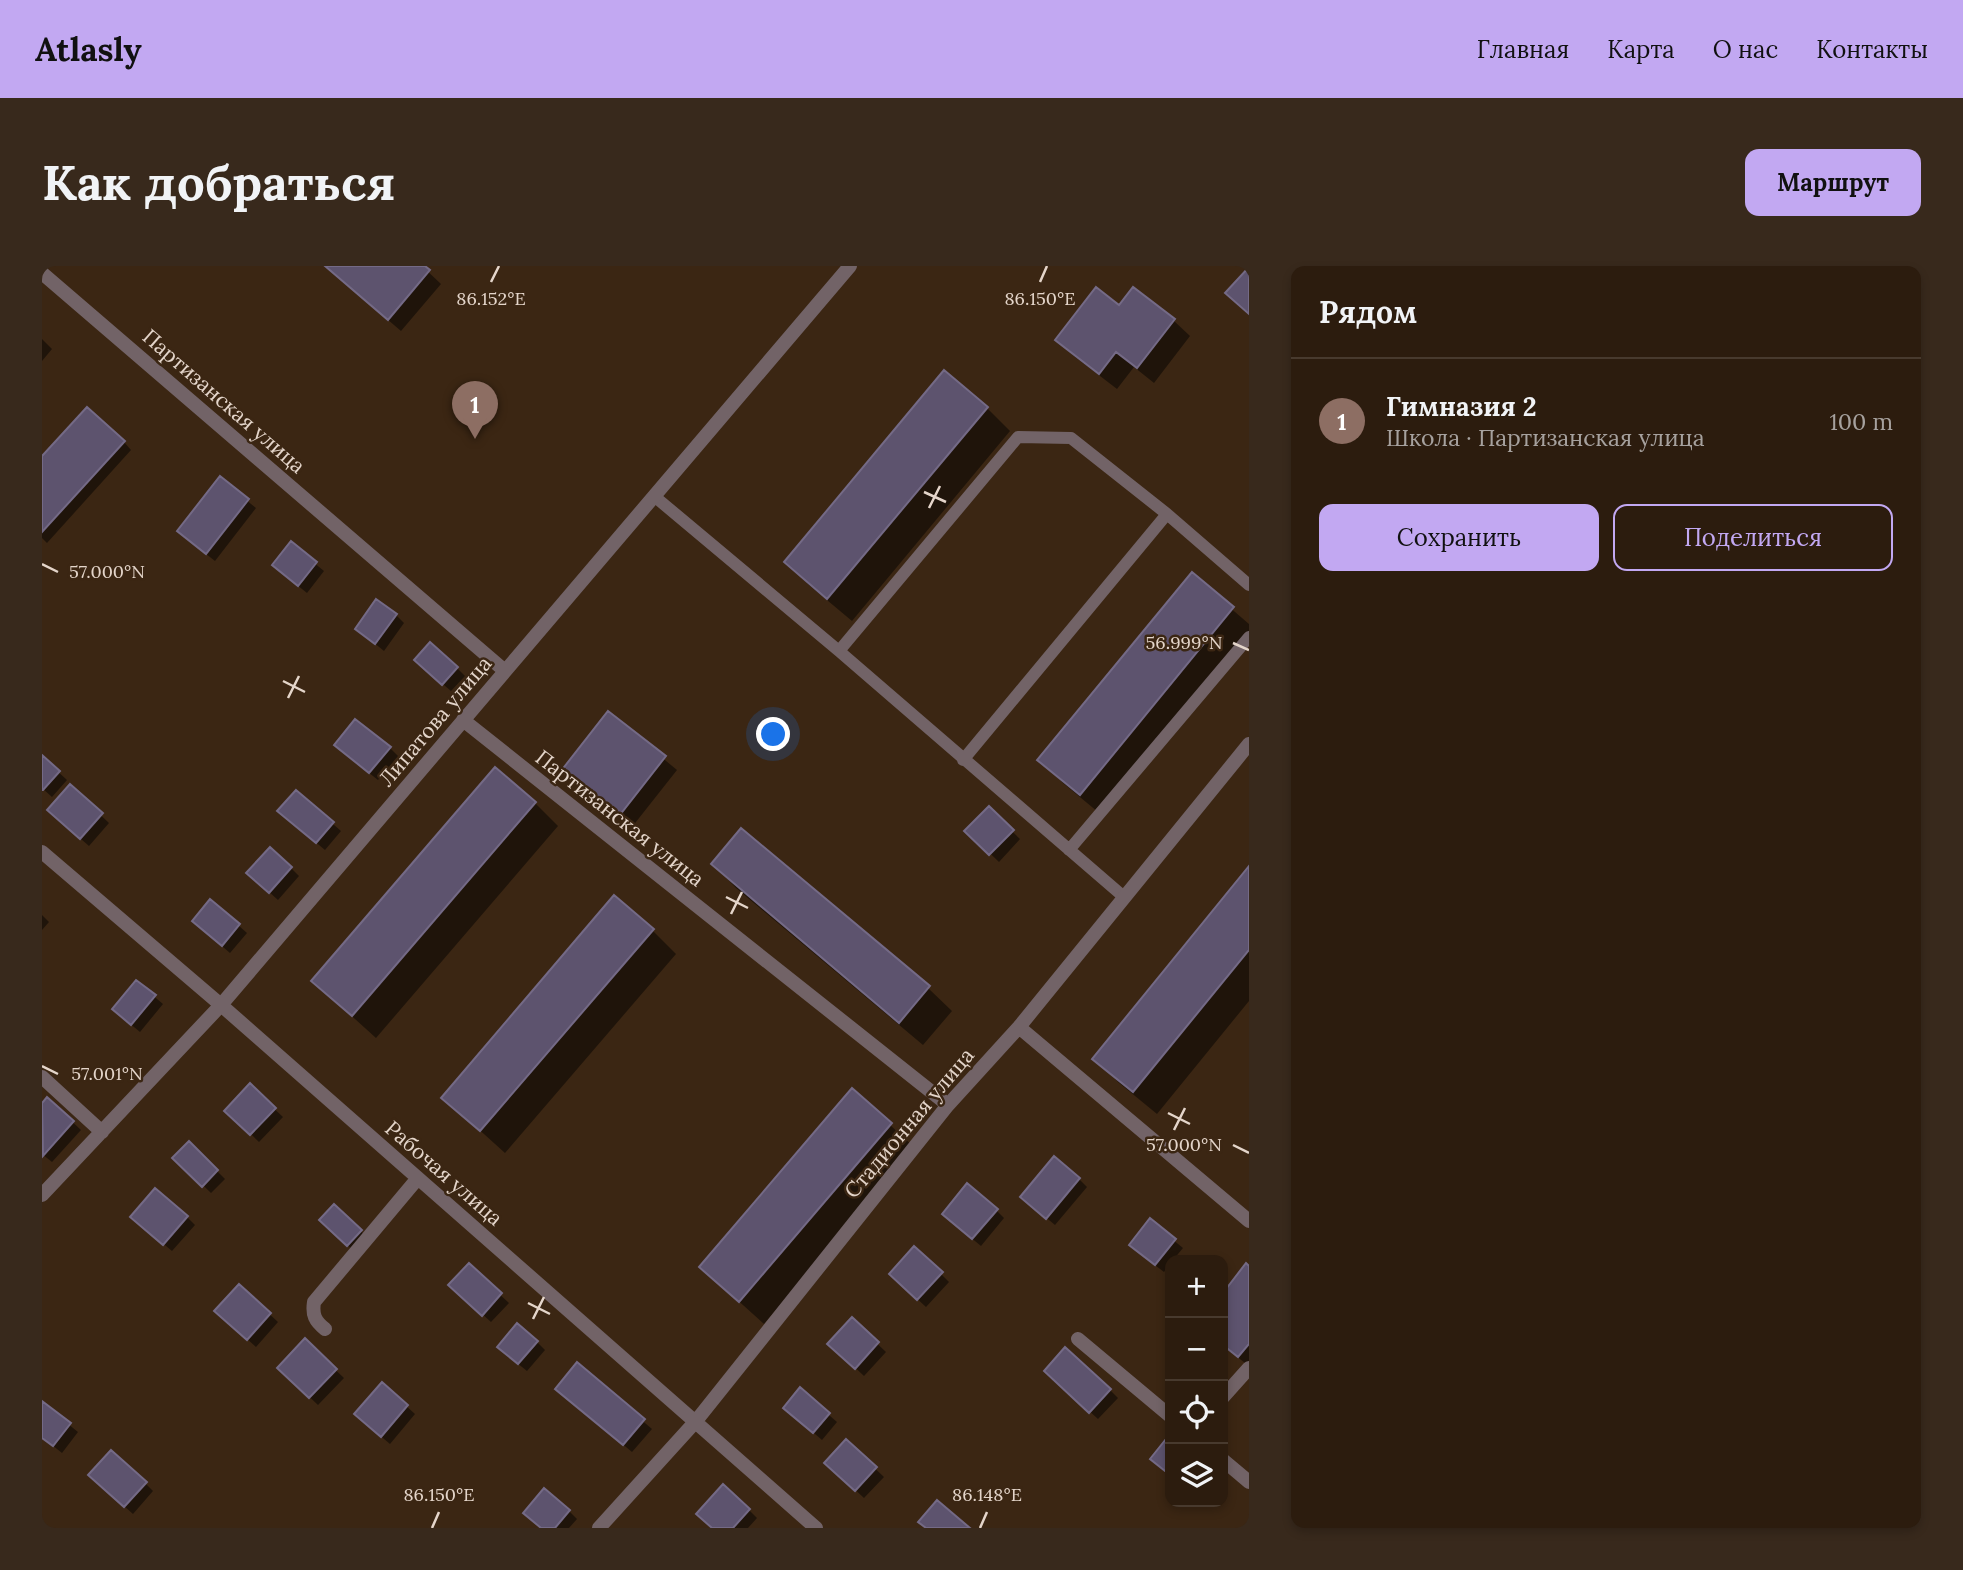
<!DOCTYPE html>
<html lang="ru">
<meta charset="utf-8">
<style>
body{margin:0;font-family:Lora,serif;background:#38291c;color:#f1f3f6}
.controls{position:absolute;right:21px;bottom:21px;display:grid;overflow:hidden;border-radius:14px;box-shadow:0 4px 10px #0003}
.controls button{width:63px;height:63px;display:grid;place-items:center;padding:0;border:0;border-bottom:2px solid #483a2e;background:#2c1c0e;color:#f1f3f6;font:35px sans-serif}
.you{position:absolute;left:732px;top:469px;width:24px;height:24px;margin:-18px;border:5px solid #fff;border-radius:50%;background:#1a73e8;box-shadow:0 0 0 10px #1a73e833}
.badge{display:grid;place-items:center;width:46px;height:46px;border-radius:50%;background:#c2a8f2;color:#fff;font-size:23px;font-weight:700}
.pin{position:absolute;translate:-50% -58px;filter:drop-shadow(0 2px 4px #0008)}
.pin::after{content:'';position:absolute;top:37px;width:24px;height:21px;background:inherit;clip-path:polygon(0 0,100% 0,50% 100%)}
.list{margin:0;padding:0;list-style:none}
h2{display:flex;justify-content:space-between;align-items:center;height:91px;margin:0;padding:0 28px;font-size:30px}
h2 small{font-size:23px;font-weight:400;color:#a6a19e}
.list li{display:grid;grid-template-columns:46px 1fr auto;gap:21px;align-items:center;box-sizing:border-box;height:126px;padding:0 28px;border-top:2px solid #483a2e}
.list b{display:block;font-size:26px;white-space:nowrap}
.list p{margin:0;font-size:23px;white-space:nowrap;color:#a6a19e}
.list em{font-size:23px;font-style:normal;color:#a6a19e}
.actions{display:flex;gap:14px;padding:21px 28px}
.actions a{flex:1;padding:16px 0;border:2px solid #c2a8f2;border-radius:14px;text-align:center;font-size:24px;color:#c2a8f2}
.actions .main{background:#c2a8f2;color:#111}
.icon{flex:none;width:38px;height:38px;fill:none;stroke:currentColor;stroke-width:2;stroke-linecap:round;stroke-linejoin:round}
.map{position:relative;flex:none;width:1207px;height:1262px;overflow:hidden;border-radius:14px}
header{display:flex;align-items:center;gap:42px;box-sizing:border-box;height:98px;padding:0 35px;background:#c2a8f2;color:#111}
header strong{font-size:33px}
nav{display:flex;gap:38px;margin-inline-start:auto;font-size:24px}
.intro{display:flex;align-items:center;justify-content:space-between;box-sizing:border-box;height:168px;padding:0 42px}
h1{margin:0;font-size:49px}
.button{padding:18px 32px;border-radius:14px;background:#c2a8f2;color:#111;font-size:24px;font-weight:700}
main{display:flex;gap:42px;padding:0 42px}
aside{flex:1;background:#2c1c0e;border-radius:14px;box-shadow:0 4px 10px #0003}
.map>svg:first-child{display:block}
.shadow{fill:#0007}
.building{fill:#5d536e;stroke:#746a86;stroke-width:2}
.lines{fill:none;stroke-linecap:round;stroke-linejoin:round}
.lane{stroke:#726367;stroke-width:12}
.street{stroke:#726367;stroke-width:14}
.ticks{fill:none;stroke:#e4d5ca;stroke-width:2.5}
.labels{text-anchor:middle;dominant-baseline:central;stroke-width:5;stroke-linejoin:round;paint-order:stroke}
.street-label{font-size:21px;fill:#e4d5ca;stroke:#3b2613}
.ticks-label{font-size:18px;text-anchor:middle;fill:#e4d5ca;stroke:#3b2613;stroke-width:5;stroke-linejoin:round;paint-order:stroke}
</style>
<header>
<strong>Atlasly</strong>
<nav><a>Главная</a><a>Карта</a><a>О нас</a><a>Контакты</a></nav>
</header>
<div class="intro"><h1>Как добраться</h1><a class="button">Маршрут</a></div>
<main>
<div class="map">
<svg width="1207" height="1262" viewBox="0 0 1207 1262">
<rect width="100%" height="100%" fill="#3b2613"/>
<!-- shadow -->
<path class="shadow" d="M283,0H380L399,18L359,65Z
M1078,41L1131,54L1148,70L1112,117L1092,101L1075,123L1032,90L1015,74Z
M0,73L10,83L0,95Z
M945,142L968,165L810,355L767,319L744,295Z
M82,176L89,184L5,277L0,272V193Z
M178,213L214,242L173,295L145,273Z
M249,278L282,305L265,327L240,307Z
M1150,309L1207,358V374L1062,551L1021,517L998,494Z
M354,349L362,357L342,385L315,363Z
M382,402H415L423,410L409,425Z
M566,447L635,504L590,561L521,505Z
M348,482L356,490L336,514L302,487Z
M0,491L25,514L10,531L0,522Z
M28,520L67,557L47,580L15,552Z
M254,526L299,565L283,584L246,553Z
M493,537L516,560L334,772L271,715Z
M947,543L978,573L957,596L925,565Z
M671,598L886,722L910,745L881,779L694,622Z
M249,602L257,610L236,634L215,615Z
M1207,603V735L1115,848L1076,816L1053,792Z
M169,635L205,667L188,687L160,663Z
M0,649L7,656L0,664Z
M610,664L634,688L463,887L401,831Z
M95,716L121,738L98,766L80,751Z
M208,820L241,851L217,876L185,845Z
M810,824L872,881L722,1058L659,1001Z
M6,833L39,864L10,896L0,888V840Z
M147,877L183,913L169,927L133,892Z
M1037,913L1045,921L1013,959L989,939Z
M292,940L327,973L314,987L279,954Z
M954,944L962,952L939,980L910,956Z
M145,951L153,959L130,985L99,959Z
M1108,955L1141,982L1131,994H1128V998L1122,1006L1097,987Z
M427,1000L467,1037L449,1056L417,1027Z
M1204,1000L1207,1002V1100L1181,1080V1030Z
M899,1008L907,1016L884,1041L857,1016Z
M197,1020L236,1056L214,1081L183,1053Z
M810,1054L844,1086L822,1110L787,1077Z
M263,1075L302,1112L276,1139L237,1102Z
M495,1076L503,1084L485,1105L465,1089Z
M535,1099L610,1163L590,1186L523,1130Z
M1012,1113L1068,1124L1076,1132L1056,1153Z
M340,1118L373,1148L348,1178L322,1156Z
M758,1124L795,1156L780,1174L751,1149Z
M0,1137L36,1166L20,1187L0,1171Z
M804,1175L842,1211L822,1232L793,1205Z
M56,1217H103L111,1225L91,1248Z
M707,1244L715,1252L706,1262H672Z
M527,1245L535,1253L527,1262H500Z"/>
<!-- building -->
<path class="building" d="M283,0H383L388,4L346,54Z
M1207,1V48L1183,27Z
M1054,21L1077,39L1091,21L1133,53L1095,102L1074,86L1057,108L1013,74Z
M902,104L946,141L785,333L742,296Z
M45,141L83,175L0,266V190Z
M178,210L207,233L164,288L135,265Z
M249,275L275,296L256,320L230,299Z
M1150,306L1192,341L1038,529L995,494Z
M334,333L355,348L333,378L313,363Z
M388,376L416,401L400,419L372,394Z
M566,445L624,490L577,550L519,505Z
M313,453L349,481L327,507L292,479Z
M0,489L18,505L1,524H0Z
M453,501L494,536L310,750L269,715Z
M28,518L61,547L38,573L5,544Z
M254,524L292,556L274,577L235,545Z
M947,540L972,564L947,589L922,565Z
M699,562L888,720L857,757L669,598Z
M228,581L250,601L227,627L204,607Z
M1207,600V684L1091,826L1050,793Z
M572,629L612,663L438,865L399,832Z
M168,633L198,658L180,680L150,655Z
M94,714L114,729L89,759L70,743Z
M208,817L234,842L208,869L182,845Z
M810,822L850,857L697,1036L657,1001Z
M5,831L32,855L1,890L0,837Z
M147,875L176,904L160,921L130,892Z
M1012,890L1038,912L1004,953L978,931Z
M925,917L956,943L930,973L900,948Z
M113,922L146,950L121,979L88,951Z
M292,938L320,964L305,980L277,954Z
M1108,952L1134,973L1113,999L1087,979Z
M872,980L901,1006L875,1034L847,1008Z
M427,997L460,1027L440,1050L406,1019Z
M1204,997L1207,1000V1078L1196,1091L1181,1079V1027Z
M197,1018L229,1047L205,1074L172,1045Z
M810,1051L837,1076L813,1103L785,1078Z
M475,1057L496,1075L476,1098L455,1081Z
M263,1072L295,1103L267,1132L235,1102Z
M1023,1081L1069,1123L1047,1147L1002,1105Z
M535,1096L603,1153L581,1179L513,1123Z
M340,1116L366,1139L339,1171L312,1148Z
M758,1121L788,1147L771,1167L741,1142Z
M0,1135L29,1157L11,1180L0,1172Z
M1128,1168V1209L1108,1193Z
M804,1173L835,1201L813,1225L782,1197Z
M69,1184L105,1216L82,1241L46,1209Z
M681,1218L708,1243L691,1262H670L654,1248Z
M502,1222L528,1244L513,1262H499L481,1247Z
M895,1234L928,1262H884L876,1256Z"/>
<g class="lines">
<!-- lane -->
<path class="lane" d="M612,230L797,385L1082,631
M797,385L976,171L1029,172L1125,248L1207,319
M921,494L1125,248
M1027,584L1207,371"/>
<!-- street -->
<path class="street" d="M0,7L463,405
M421,454L906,839
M0,586L179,739L774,1262
M977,761L1207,955
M0,811L60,866
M0,929L179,739L808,0
M283,1063C273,1055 270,1049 272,1036L376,912
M1036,1073L1128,1150
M1181,1131L1207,1102
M1181,1194L1207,1216
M557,1262L654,1155L906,839L977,761L1207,478"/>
</g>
<!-- ticks -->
<path class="ticks" d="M449,16L457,0M998,16L1005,0M882,226L904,236M887,242L898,220M0,298L16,306M1191,377L1207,384M241,415L263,426M246,432L257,410M684,631L706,642M689,648L700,626M0,800L16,808M1126,847L1148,858M1132,864L1143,842M1191,879L1207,887M486,1037L508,1048M491,1053L502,1031M390,1262L397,1246M938,1262L945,1246"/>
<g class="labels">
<!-- street labels -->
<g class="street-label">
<text transform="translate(182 135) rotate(41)">Партизанская улица</text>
<text transform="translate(393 455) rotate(-50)">Липатова улица</text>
<text transform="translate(578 552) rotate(38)">Партизанская улица</text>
<text transform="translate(867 857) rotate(-50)">Стадионная улица</text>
<text transform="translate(402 907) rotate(41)">Рабочая улица</text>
</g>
</g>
<g class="ticks-label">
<text x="449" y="39">86.152°E</text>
<text x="998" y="39">86.150°E</text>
<text x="65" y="312">57.000°N</text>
<text x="1142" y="383">56.999°N</text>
<text x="65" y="814">57.001°N</text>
<text x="1142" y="885">57.000°N</text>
<text x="397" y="1235">86.150°E</text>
<text x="945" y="1235">86.148°E</text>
</g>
</svg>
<div class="controls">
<button>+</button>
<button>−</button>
<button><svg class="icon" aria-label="locate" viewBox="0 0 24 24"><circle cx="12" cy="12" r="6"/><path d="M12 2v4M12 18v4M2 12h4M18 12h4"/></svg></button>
<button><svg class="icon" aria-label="layers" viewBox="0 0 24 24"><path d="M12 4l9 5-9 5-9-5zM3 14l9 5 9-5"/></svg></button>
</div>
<div class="you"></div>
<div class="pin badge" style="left:433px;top:173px;background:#8d6e63">1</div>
</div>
<aside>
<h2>Рядом<small></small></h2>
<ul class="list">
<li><span class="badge" style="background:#8d6e63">1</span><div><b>Гимназия 2</b><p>Школа · Партизанская улица</p></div><em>100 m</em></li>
</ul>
<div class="actions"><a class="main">Сохранить</a><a>Поделиться</a></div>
</aside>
</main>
